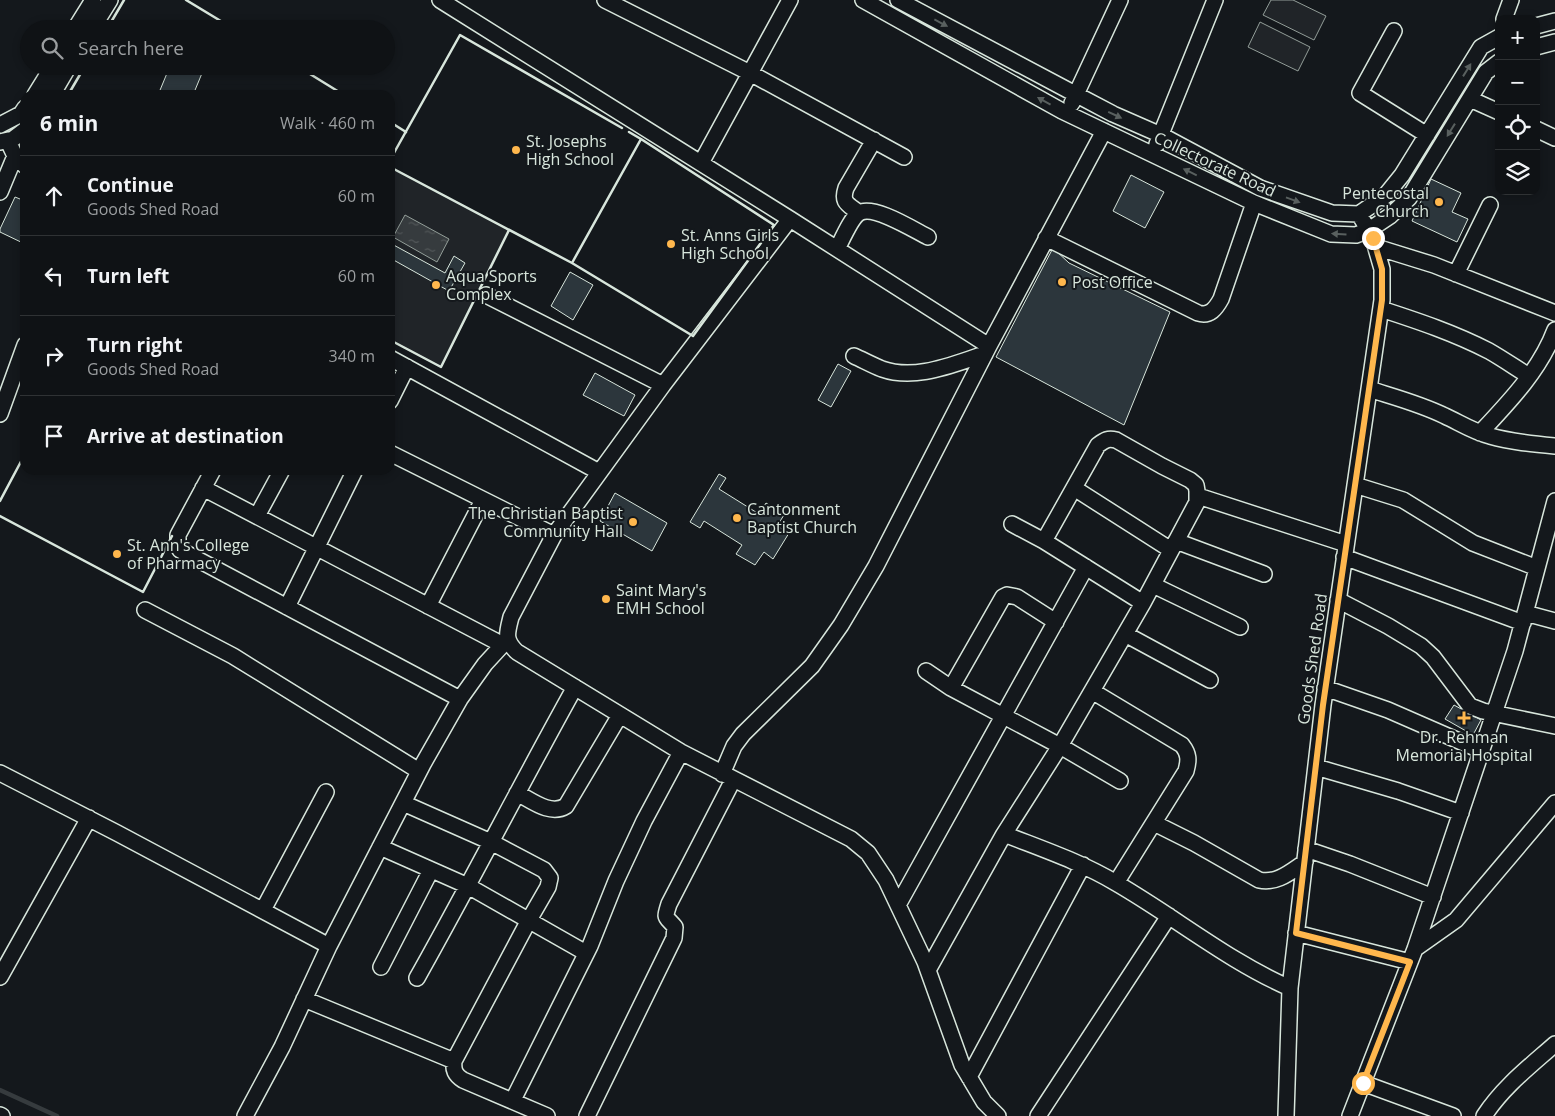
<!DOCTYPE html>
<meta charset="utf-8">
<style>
body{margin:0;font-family:"Open Sans",sans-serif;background:#1d2022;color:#f1f3f6}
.controls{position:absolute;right:15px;top:15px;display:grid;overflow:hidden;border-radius:10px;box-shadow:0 2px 8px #0003}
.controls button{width:45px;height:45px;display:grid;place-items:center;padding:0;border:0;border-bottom:1px solid #2f3234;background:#0f1215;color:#f1f3f6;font:25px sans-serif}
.stop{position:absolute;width:15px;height:15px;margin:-11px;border:4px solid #ffb74d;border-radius:50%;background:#fff}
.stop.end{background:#ffb74d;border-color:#fff;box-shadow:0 1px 5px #0008}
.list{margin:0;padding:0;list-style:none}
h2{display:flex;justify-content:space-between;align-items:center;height:65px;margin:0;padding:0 20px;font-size:21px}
h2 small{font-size:16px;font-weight:400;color:#9b9ea0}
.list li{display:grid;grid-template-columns:32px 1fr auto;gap:15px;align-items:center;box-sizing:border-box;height:80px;padding:0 20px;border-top:1px solid #2f3234}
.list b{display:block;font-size:19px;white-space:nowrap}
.list p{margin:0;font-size:16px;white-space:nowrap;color:#9b9ea0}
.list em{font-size:16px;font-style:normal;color:#9b9ea0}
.icon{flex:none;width:28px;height:28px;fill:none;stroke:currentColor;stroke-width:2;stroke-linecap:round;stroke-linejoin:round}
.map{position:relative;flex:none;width:1555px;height:1116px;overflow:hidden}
.search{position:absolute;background:#0f1215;box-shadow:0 2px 8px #0003;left:20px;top:20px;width:375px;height:55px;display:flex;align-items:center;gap:12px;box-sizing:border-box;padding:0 18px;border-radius:28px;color:#9b9ea0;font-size:19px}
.panel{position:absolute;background:#0f1215;box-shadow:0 2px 8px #0003;left:20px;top:90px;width:375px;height:385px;border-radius:15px}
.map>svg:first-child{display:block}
.grass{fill:#202428;stroke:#939e99}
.water{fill:url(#water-ripples);stroke:#939e99}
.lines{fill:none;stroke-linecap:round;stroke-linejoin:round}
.stream{stroke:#363b3e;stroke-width:4.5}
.building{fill:#2c363c;stroke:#d8e6dc}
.minor-casing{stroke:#d8e6dc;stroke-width:18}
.minor{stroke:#14181c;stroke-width:15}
.wall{stroke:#d8e6dc;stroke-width:2.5}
.oneway{fill:#59605f}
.route{stroke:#ffb74d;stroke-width:6}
.poi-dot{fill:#ffb74d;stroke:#14181c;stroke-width:2}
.labels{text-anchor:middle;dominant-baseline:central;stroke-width:4;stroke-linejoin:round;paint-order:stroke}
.poi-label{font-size:16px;fill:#d8e6dc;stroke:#14181c;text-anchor:start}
.street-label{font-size:16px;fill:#d8e6dc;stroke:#14181c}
</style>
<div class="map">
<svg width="1555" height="1116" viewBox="0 0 1555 1116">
<defs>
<pattern id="water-ripples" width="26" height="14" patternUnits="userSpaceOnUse" patternTransform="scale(1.25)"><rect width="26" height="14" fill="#363b3e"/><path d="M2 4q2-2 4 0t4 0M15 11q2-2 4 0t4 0" fill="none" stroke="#525759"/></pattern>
</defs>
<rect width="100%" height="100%" fill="#14181c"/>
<!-- grass -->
<path class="grass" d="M1271,0H1293L1326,16L1314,40L1263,15Z
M1260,22L1310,47L1298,71L1248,47Z
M390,167L509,230L441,367L390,340Z"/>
<!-- water -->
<path class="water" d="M405,215L449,239L437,262L393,237Z"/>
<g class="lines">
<!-- stream -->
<path class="stream" d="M0,1090L57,1116"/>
</g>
<!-- building -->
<path class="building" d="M170,66H205L193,95H158Z
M1131,175L1164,192L1145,228L1113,211Z
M1431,179L1461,193L1452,212L1468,219L1457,242L1412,221Z
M15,197L25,201V244L0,232V229Z
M390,243L445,273L454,256L465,263L449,291L390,258Z
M1053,248L1069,263L1170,312L1124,425L996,357Z
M570,272L593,285L573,320L551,306Z
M838,364L851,371L831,407L818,400Z
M595,373L635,395L624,416L583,395Z
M719,474L726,478L719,489L759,514L766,503L784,515L777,526L789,533L773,559L764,552L755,565L736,554L742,545L704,521L700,528L690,522Z
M615,493L667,523L652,551L600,521Z
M1454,705L1481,720L1473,735L1445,719Z"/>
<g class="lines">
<defs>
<path id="minor" d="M440,0L790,219L989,346
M605,0L750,73L904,157
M863,0L1062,111L1254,203L1331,234L1356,235L1369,230L1390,216L1409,198L1486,72L1499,62
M898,0L1077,95L1113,114L1161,135L1260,188L1332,213L1359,214L1385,196L1402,175L1481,47L1499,37
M1504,19L1511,0
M1536,26L1555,21
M75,29L93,0
M92,29L110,0
M1394,31L1360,93L1427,135
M1536,47L1555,42
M35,95L53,66
M52,95L69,66
M1470,99L1499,112
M1072,103L1120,0
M0,125L21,114L25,108
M1536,129L1555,138
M8,141L15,156L25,166
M0,142L13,139L25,130
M1157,144L1215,0
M701,163L790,0
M0,192L15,156
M859,213C848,204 841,203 846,188L874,140
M790,219L663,385L554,535L511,617C507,633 504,640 517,652L681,752L851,839L868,853L886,880L925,962L962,1065L984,1102L998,1116
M1046,238L1198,313C1210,317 1216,308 1221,299L1254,203
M1376,247L1434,265L1555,313
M837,249C842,240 851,218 859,213C873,204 914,230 928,237
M1456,274L1490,205
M486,295L663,385
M1381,309C1418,321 1454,333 1489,351C1503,359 1516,368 1529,376
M854,356C863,360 872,365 882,369C916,381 953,364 985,354
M390,358L599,472
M1369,389C1394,397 1421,404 1445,416C1460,423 1474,432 1490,436C1511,442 1533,444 1555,446
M390,401L407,367
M0,414L25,345
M1480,433C1509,402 1540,370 1555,330
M390,453L554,535
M213,470L178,535V546L180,550L460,699
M1355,485L1403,500L1473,543L1537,568
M203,488L503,645
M1074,488L1171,550
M1198,496L1346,544
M257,516L282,470
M1012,524L1044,541L1143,603
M1176,541L1264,574
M1344,557L1523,623
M1153,585L1240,627
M1338,600L1388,626L1421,646L1433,657L1470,706L1483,711L1555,726
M428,606L483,500
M287,607L355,470
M145,610L233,656L419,771
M1525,613L1555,621
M1125,634L1210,680
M926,671L951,688L1060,746L1120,781
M951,688L1003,597L1007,595L1017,597L1056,622
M1325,688L1388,710L1482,751
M1092,691L1182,745C1189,754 1189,760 1186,771L1116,883
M1316,767L1398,791L1461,813
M0,773L117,833L329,946
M722,774L734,746L743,734L812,666L841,625L876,566L989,346L1104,131
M517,793C531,800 550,816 566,806L620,715
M403,803L491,842L544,870L550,878L548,887L529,920L454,1061C453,1070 455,1075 463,1080L547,1116
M1154,823L1194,843L1259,880C1277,884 1290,872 1305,862
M1004,834C1042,849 1081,862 1116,883C1175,917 1228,961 1290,988
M380,847L468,886L586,953
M1306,849L1350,864L1433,897
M898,905L1086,567
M263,910L326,792
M1296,933L1410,962
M1415,949L1456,920L1555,803
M381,967L431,870
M928,970L1004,834L1060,746L1143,603L1197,502V491L1196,485L1190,480L1162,466L1116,440C1108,438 1105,440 1098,445L1044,541
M0,977L89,818
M417,978C471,882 521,784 575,687
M304,999L454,1061
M969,1077L1083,865
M1363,1083L1453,1116
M513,1100L590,946L616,881L644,821L681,752
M0,1115L2,1116
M245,1116L282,1047L329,946L423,764L460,699L485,664L508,639
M587,1116L674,938L675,927C665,915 664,920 669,904L733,780
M1038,1116L1169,916
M1286,1116L1290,988L1323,705L1382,300V269L1373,238L1359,214
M1350,1116L1415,949L1515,651L1555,501
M1484,1116C1503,1087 1529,1067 1555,1044"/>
</defs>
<!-- minor casing -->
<use href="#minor" class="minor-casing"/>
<!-- minor -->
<use href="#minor" class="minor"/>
<!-- wall -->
<path class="wall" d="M186,0L234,29
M107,29L124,0
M297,66L344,95
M68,95L85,66
M390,122L406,132L405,133
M641,139L774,225L693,336L572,263Z
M390,160L460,35L622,128
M390,167L572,263L641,139L629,132
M390,340L441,367L509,230L507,229
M0,501L25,454
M0,516L143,592L172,536"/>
</g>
<!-- one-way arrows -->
<defs><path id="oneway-solid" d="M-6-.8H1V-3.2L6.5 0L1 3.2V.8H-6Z" transform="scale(1.25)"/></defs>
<g class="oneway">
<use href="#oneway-solid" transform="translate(941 23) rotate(28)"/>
<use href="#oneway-solid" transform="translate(1467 70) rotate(-58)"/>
<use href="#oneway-solid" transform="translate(1044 101) rotate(-151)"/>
<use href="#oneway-solid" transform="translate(1115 115) rotate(25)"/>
<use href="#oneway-solid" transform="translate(1451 130) rotate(122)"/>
<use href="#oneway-solid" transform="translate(1190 172) rotate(-154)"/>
<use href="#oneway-solid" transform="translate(1293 200) rotate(20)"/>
<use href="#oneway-solid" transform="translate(1339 234) rotate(-177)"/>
</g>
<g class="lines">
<!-- route -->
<path class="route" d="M1363,1083L1410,962L1296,933L1323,705L1382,300V269L1373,238"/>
</g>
<!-- markers -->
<g class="poi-dot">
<circle cx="516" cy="150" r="5"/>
<circle cx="1439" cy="202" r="5"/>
<circle cx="671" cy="244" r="5"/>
<circle cx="1062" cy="282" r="5"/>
<circle cx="436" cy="285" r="5"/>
<circle cx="737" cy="518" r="5"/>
<circle cx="633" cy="522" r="5"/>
<circle cx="117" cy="554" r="5"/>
<circle cx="606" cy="599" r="5"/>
<path d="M1461.5 710.5h5v5h5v5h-5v5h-5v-5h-5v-5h5z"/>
</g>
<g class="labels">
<!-- poi labels -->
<g class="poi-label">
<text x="526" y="141">St. Josephs<tspan x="526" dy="18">High School</tspan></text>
<text x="1429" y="193" text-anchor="end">Pentecostal<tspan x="1429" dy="18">Church</tspan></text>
<text x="681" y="235">St. Anns Girls<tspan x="681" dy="18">High School</tspan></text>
<text x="446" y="276">Aqua Sports<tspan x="446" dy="18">Complex</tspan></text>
<text x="1072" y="282">Post Office</text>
<text x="747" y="509">Cantonment<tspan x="747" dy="18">Baptist Church</tspan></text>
<text x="623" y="513" text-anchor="end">The Christian Baptist<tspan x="623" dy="18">Community Hall</tspan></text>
<text x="127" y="545">St. Ann's College<tspan x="127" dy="18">of Pharmacy</tspan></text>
<text x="616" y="590">Saint Mary's<tspan x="616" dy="18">EMH School</tspan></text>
<text x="1464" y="737" text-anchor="middle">Dr. Rehman<tspan x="1464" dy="18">Memorial Hospital</tspan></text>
</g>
<!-- street labels -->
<g class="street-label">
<text transform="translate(1215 164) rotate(25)">Collectorate Road</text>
<text transform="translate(1312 659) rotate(-82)">Goods Shed Road</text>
</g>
</g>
</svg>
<div class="controls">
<button>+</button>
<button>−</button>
<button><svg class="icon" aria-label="locate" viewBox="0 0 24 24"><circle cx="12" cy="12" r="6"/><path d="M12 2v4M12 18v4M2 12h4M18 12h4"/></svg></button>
<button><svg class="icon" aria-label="layers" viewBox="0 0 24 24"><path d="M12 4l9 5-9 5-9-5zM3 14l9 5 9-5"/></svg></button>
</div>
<div class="stop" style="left:1363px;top:1083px"></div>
<div class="stop end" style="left:1373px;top:238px"></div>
<div class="search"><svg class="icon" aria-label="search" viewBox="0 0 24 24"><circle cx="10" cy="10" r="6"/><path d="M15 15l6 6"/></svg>Search here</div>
<section class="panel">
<h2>6 min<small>Walk · 460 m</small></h2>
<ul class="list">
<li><svg class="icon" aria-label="ahead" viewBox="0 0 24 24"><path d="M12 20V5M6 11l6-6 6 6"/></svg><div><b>Continue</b><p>Goods Shed Road</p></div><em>60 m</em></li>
<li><svg class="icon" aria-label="left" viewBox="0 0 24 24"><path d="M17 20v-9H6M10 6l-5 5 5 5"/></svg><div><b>Turn left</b></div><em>60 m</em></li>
<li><svg class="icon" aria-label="right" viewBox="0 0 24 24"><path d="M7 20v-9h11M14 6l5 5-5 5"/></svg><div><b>Turn right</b><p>Goods Shed Road</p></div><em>340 m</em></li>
<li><svg class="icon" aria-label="arrive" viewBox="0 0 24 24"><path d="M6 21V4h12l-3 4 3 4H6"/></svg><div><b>Arrive at destination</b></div></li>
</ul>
</section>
</div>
